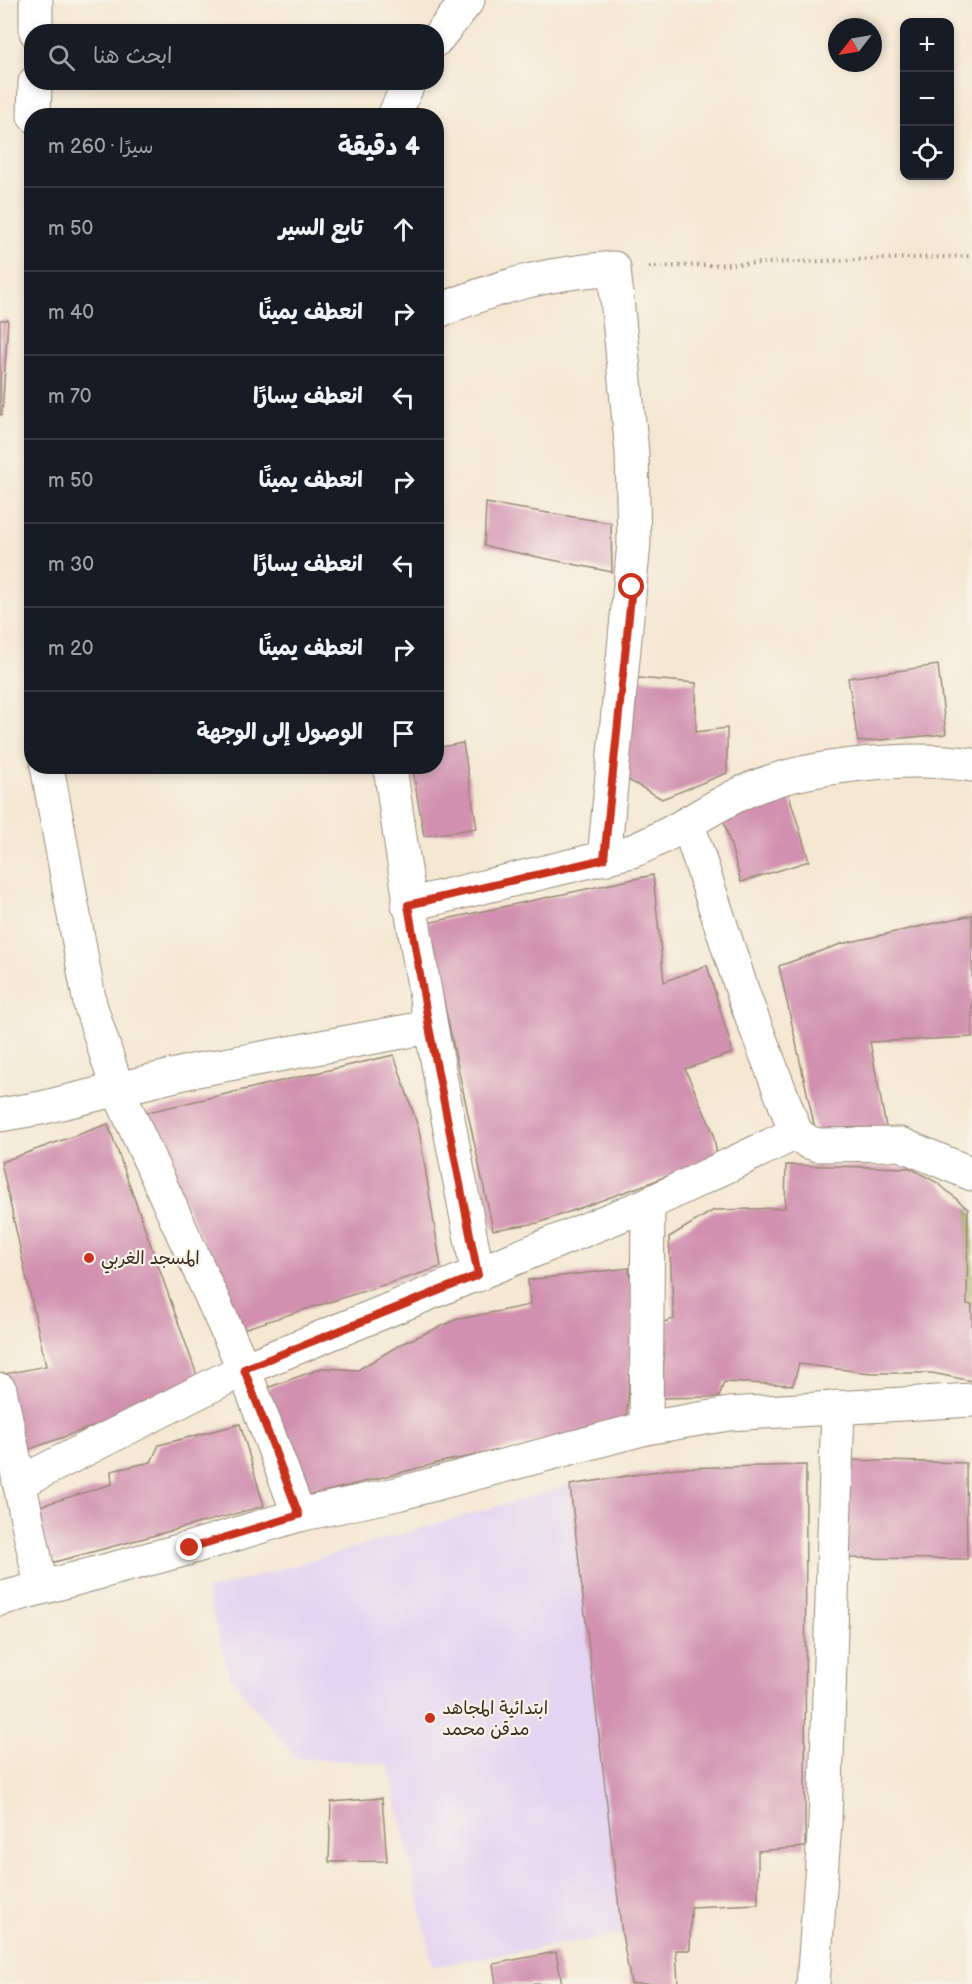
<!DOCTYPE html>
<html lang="ar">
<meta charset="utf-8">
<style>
body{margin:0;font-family:"Balsamiq Sans","Playpen Sans Arabic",sans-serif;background:#242831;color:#f1f3f6;direction:rtl}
.controls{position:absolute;right:18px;top:18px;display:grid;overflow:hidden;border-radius:12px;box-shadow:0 3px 9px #0003}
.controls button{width:54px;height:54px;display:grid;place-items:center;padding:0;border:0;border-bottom:2px solid #363941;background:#171b24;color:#f1f3f6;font:30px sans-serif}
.compass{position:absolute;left:828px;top:18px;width:54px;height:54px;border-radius:50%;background:#171b24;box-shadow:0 3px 9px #0003;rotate:239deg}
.stop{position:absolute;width:18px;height:18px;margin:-14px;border:4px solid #c8321e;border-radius:50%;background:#fff}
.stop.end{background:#c8321e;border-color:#fff;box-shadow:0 2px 6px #0008}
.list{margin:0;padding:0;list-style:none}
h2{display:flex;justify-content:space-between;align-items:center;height:78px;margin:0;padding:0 24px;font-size:26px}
h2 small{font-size:20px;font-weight:400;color:#9ea1a6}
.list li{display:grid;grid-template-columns:39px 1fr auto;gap:18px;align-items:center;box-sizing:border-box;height:84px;padding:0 24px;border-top:2px solid #363941}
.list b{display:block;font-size:22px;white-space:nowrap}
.list em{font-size:20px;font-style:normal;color:#9ea1a6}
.icon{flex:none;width:33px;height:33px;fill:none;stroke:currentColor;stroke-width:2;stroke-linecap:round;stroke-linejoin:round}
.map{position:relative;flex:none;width:972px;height:1984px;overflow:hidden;direction:ltr}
.search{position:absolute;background:#171b24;box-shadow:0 3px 9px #0003;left:24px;top:24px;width:420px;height:66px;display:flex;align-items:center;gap:15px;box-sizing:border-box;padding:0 21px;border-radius:24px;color:#9ea1a6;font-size:22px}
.panel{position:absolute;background:#171b24;box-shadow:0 3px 9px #0003;left:24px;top:108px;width:420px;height:666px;border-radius:24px;direction:rtl}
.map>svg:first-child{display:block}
.built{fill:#e4d3f2}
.green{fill:#b0bc5e;stroke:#76733e;stroke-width:1.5}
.building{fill:#d190af}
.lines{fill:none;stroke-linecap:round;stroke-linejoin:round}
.minor-casing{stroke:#988978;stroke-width:35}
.major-casing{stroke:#988978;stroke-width:35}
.path{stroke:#988978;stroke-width:4;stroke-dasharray:1.5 4.5;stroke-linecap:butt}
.minor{stroke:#fff;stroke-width:33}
.major{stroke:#fff;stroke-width:33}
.route{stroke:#c8321e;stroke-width:8}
.poi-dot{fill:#c8321e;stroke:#f7f3e8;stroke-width:2}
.labels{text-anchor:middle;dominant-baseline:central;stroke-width:4.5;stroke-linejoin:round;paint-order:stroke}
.poi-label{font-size:18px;fill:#3b2a1e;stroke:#f7f3e8;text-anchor:start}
</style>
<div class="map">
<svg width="972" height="1984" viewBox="0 0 972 1984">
<rect width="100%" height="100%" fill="#f7f3e8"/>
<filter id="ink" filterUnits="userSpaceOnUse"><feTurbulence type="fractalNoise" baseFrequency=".0167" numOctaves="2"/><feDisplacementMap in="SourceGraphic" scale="12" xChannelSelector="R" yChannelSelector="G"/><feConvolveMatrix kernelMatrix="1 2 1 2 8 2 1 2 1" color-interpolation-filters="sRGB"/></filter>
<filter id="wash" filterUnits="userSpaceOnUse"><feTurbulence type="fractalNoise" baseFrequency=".008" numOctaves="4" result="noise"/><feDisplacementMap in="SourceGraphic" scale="24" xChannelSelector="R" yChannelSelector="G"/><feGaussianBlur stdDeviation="1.35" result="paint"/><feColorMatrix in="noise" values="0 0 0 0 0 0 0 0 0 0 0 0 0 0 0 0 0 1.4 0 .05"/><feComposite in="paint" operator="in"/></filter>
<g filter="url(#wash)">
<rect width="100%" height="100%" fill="#f4e8d3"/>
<!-- built -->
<path class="built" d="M570,1485L622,1934L433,1966L388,1764L296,1758L230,1677L206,1591Z"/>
<!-- green -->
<path class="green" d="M968,1209L972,1214V1305L967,1304Z"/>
<g id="blocks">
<!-- building -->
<path class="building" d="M0,320H8L2,415H0Z
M486,503L611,523L612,572L484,546Z
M938,665L946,734L858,742L848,678Z
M637,678L696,683V732L727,728V773L662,799L623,777Z
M463,743L477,828L424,836L412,766H436V748Z
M786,785L809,861L741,882L720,807Z
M653,875L664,982L707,965L733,1053L685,1069L713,1132L717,1156L647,1184L538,1223L493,1230L427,923Z
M972,915V1037L870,1042L886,1127L817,1138L779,966L841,944Z
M394,1055L419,1130L441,1267L243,1329L144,1113Z
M108,1124L199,1381L111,1420L19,1453L0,1375L46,1366L1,1162Z
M786,1165L910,1168L938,1183L968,1209L967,1304L972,1305V1381L932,1373H870L799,1364L793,1385L724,1382L719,1397L656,1398L660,1323L674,1319L669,1237L714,1210L785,1208Z
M629,1268L634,1311L626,1425L446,1461L304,1497L267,1388L322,1368L358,1370L401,1344L455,1320L530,1305L528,1280Z
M240,1424L264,1506L47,1564L30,1509L112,1484L111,1471L151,1462L159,1445Z
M843,1460L966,1463L967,1559L842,1558Z
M806,1465L805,1847L758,1851V1904L691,1907L690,1950H676L678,1984H631L622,1934L570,1485L677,1468Z
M382,1798L387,1861L329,1862L331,1802Z
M556,1952L562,1984H496L493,1964Z"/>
</g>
</g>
<g filter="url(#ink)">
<use href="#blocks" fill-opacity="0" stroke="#988978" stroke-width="1.5"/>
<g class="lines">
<defs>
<path id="minor" d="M36,32V0
M436,40L468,0
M34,116L35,82
M394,116L409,82
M436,312C502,285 543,274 614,268L632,453L634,543L604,859
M47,766L90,1004L117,1088L244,1369L299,1515
M390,766C413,938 445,1106 478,1275
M688,824L745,999L796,1133L808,1142L818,1145L900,1144L972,1174
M408,905L632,851C673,835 707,809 746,791C803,765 910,755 972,765
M0,1115L41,1108L192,1071L429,1027
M0,1390L41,1586
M646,1428L648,1204
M19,1483L244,1369L648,1204L796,1133
M813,1984L825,1822L838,1407"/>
<path id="major" d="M0,1599L190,1548L299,1515L397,1494L646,1428L729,1414L972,1400"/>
</defs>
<!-- minor casing -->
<use href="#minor" class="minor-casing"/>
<!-- major casing -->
<use href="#major" class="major-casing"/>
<!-- path -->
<path class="path" d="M649,267L972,256"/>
<!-- minor -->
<use href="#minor" class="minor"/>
<!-- major -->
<use href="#major" class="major"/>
</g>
</g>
<g class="lines" filter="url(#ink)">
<!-- route -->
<path class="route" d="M190,1548L299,1515L244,1369L478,1275L429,1027L408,905L604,859L632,587"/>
</g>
<!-- markers -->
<g class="poi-dot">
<circle cx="89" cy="1258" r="6"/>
<circle cx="430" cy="1718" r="6"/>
</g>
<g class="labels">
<!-- poi labels -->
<g class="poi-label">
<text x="101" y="1258">المسجد الغربي</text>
<text x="442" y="1708">ابتدائية المجاهد<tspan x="442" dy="21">مدقن محمد</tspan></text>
</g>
</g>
</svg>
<div class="controls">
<button>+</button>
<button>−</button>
<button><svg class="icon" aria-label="locate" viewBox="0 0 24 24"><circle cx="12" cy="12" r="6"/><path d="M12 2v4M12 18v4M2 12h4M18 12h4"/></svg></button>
</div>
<svg class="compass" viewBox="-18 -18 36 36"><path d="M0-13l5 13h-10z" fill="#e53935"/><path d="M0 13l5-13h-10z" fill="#9ea1a6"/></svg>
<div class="stop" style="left:632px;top:587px"></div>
<div class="stop end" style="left:190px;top:1548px"></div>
<div class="search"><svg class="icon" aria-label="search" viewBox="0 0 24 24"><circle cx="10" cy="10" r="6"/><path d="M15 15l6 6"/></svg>ابحث هنا</div>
<section class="panel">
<h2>4 دقيقة<small>سيرًا · 260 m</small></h2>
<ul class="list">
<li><svg class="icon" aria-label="ahead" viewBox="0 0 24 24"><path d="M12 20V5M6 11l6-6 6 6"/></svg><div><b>تابع السير</b></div><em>50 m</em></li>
<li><svg class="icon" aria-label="right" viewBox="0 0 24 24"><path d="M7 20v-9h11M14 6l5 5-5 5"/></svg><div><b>انعطف يمينًا</b></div><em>40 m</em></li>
<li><svg class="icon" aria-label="left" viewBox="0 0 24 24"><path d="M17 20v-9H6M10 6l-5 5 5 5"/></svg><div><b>انعطف يسارًا</b></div><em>70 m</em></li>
<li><svg class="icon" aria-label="right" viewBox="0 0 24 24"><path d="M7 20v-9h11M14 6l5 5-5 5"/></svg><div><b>انعطف يمينًا</b></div><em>50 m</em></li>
<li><svg class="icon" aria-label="left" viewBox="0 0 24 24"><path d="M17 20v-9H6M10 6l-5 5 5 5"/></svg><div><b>انعطف يسارًا</b></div><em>30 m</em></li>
<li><svg class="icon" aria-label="right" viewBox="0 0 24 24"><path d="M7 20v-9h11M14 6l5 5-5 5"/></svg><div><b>انعطف يمينًا</b></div><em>20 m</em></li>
<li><svg class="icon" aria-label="arrive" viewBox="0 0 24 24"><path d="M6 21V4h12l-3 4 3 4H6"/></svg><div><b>الوصول إلى الوجهة</b></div></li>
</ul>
</section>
</div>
